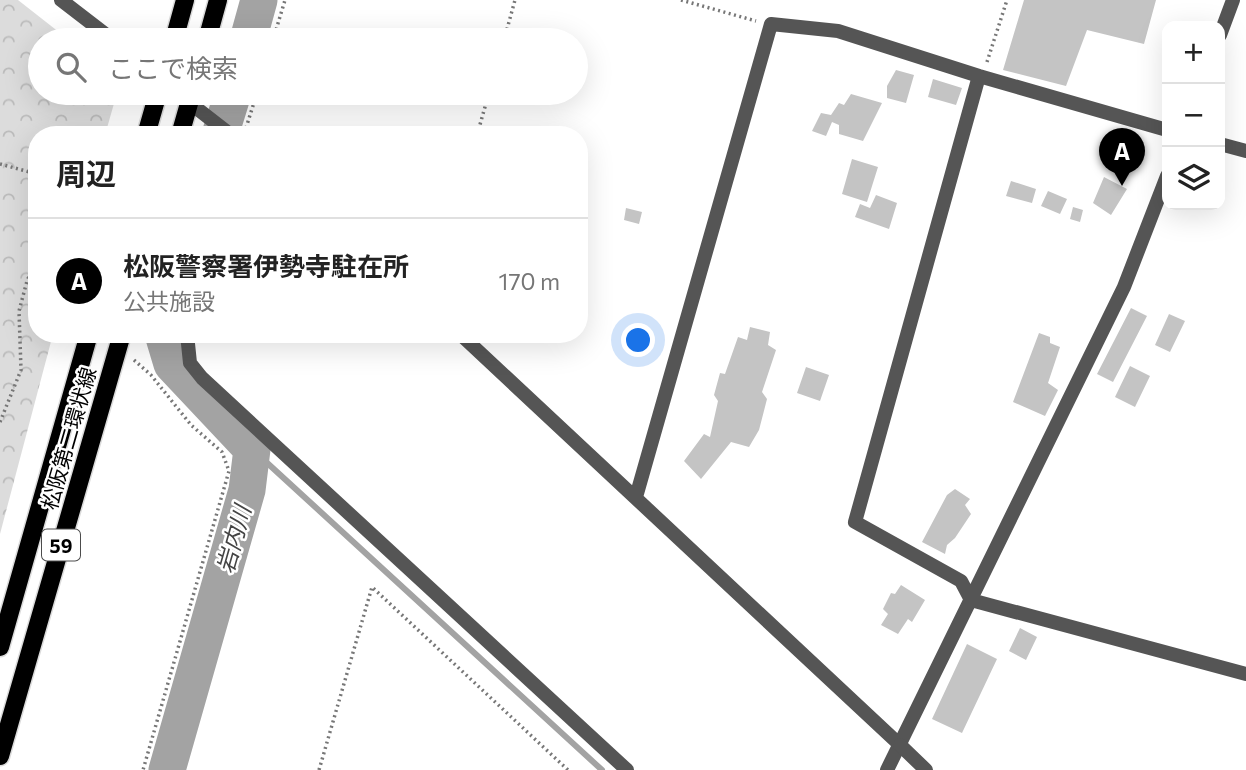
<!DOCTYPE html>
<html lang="ja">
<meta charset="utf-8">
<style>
body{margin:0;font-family:Commissioner,"Noto Sans JP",sans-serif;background:#f6f6f6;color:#222}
.controls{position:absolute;right:21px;top:21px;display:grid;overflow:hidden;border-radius:14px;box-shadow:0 7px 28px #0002}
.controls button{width:63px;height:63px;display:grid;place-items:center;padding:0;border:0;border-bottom:2px solid #e0e0e0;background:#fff;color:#222;font:35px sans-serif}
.you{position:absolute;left:639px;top:341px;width:24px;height:24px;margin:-18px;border:5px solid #fff;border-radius:50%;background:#1a73e8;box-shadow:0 0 0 10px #1a73e833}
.badge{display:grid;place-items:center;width:46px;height:46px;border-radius:50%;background:#000;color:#fff;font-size:23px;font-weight:700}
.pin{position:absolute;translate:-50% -58px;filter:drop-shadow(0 2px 4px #0008)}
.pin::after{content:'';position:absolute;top:37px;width:24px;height:21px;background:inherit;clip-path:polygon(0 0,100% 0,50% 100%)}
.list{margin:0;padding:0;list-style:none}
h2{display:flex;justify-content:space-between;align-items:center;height:91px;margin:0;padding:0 28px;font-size:30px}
h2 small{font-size:23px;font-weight:400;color:#767676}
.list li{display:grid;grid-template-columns:46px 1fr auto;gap:21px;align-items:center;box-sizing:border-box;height:126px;padding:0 28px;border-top:2px solid #e0e0e0}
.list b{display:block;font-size:26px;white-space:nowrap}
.list p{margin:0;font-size:23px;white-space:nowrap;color:#767676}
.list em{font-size:23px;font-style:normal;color:#767676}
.icon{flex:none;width:38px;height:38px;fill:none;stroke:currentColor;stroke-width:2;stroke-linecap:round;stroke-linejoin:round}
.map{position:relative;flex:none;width:1246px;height:770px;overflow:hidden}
.search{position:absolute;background:#fff;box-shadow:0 7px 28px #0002;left:28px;top:28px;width:560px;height:77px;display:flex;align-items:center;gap:18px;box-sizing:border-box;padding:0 24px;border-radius:38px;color:#767676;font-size:26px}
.panel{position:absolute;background:#fff;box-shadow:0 7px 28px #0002;left:28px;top:126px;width:560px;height:217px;border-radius:28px}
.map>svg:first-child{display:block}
.park{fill:url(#park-crowns)}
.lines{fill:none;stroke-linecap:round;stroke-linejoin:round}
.stream{stroke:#a3a3a3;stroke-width:6}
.river{stroke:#a3a3a3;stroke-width:37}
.building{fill:#c4c4c4}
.primary-casing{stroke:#dbdbdb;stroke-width:21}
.path{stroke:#777;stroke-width:3.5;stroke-dasharray:2 3.5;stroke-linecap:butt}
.minor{stroke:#555;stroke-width:14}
.tertiary{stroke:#555;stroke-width:14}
.primary{stroke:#000;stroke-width:18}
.labels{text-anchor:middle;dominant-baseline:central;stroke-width:5;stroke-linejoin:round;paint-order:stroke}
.shield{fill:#fff;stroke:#4c4c4c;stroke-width:2}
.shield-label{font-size:19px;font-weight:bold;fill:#000}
.street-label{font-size:21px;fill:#000;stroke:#fff}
.water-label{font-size:23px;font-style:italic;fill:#444;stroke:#fff}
</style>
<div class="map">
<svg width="1246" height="770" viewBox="0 0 1246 770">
<defs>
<pattern id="park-crowns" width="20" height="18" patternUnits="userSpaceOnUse" patternTransform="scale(1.75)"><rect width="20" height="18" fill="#dcdcdc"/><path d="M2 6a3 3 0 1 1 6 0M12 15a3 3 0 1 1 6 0" fill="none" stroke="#bbb"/></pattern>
</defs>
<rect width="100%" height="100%" fill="#fff"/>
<!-- park -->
<path class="park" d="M0,0H18L69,40H40V93H117L105,135H37V334H53L0,534Z"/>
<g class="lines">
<!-- stream -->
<path class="stream" d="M252,449L602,770"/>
<!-- river -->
<path class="river" d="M248,40L259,0
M220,135L233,93
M163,334L172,364L252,449L247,490L167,770"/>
</g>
<!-- building -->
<path class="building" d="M1024,0H1156L1144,44L1087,30L1066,86L1003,70Z
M896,70L914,75L906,103L887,98V86Z
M933,79L962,88L956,105L928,97Z
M851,94L882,103L863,141L839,134V125L832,122L826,136L812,131L821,113L831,115L839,103L844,105Z
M852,159L878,167L867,202L842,194Z
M1104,177L1127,189L1111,215L1093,203Z
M1011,181L1036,189L1032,203L1006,196Z
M1048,191L1067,199L1060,214L1041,206Z
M876,195L897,203L889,229L855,217L860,204L870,208Z
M1073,207L1083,210L1080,222L1070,219Z
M626,208L642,212L639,224L624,220Z
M1131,308L1147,316L1113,382L1097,374Z
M1169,314L1185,321L1170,352L1155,345Z
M750,327L770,332L768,345L776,350L762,392L767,399L759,430L749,447L731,442L701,479L684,461L704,434L710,437L718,401L714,395L720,373L725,374L738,337L747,340Z
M1039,333L1050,337V343L1060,347L1048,383L1058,390L1045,416L1013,402Z
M1130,366L1150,376L1135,407L1115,397Z
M806,367L829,375L820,401L797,393Z
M955,489L970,499L965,505L971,514L955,538L947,545L945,554L922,542L947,495Z
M901,585L925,600L912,622L908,619L898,634L881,625L888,614L883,609L891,593L895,594Z
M1020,628L1037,637L1026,660L1009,651Z
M967,644L997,659L962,733L932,719Z"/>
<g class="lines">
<defs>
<path id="primary" d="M174,40L185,0
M207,40L218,0
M146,135L158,93
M180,135L192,93
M0,647L89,334
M0,756L122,334"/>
</defs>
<!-- primary casing -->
<use href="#primary" class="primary-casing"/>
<!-- path -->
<path class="path" d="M681,0L756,21
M273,40L285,0
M504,40L515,0
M987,62L1007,0
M246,128L257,93
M477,135L489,93
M0,164L37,174
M134,360L151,375L191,425L222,452L229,471L143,770
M0,422L21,370L19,311L27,281L37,258
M319,770L372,587L568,770"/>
<!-- minor -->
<path class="minor" d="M1220,35L1233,0
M979,76L855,522L961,581L971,600L1246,674
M177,93L231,135
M1220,144L1246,151
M187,334L190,363L202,378L627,770
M460,334L900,745
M636,497L771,24L838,31L979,76L1167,130
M887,770L1124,287L1167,176"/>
<!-- tertiary -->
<path class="tertiary" d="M61,0L113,40
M900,745L926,770"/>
<!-- primary -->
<use href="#primary" class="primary"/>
</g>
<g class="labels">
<!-- shield labels -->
<rect class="shield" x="42" y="529.5" width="38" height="31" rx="5"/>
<g class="shield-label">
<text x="61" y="545">59</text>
</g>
<!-- street labels -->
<g class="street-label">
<text transform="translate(68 438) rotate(-74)">松阪第二環状線</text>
</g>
<!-- water labels -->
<g class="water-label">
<text transform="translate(233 539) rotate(-74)">岩内川</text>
</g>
</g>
</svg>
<div class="controls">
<button>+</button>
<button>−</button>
<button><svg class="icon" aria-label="layers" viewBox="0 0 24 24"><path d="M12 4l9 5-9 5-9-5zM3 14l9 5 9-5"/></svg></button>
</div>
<div class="you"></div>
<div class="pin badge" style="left:1122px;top:186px">A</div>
<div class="search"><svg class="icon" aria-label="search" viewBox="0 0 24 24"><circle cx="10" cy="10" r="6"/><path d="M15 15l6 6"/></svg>ここで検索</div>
<section class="panel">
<h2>周辺<small></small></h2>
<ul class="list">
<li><span class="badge">A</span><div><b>松阪警察署伊勢寺駐在所</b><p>公共施設</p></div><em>170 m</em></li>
</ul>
</section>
</div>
